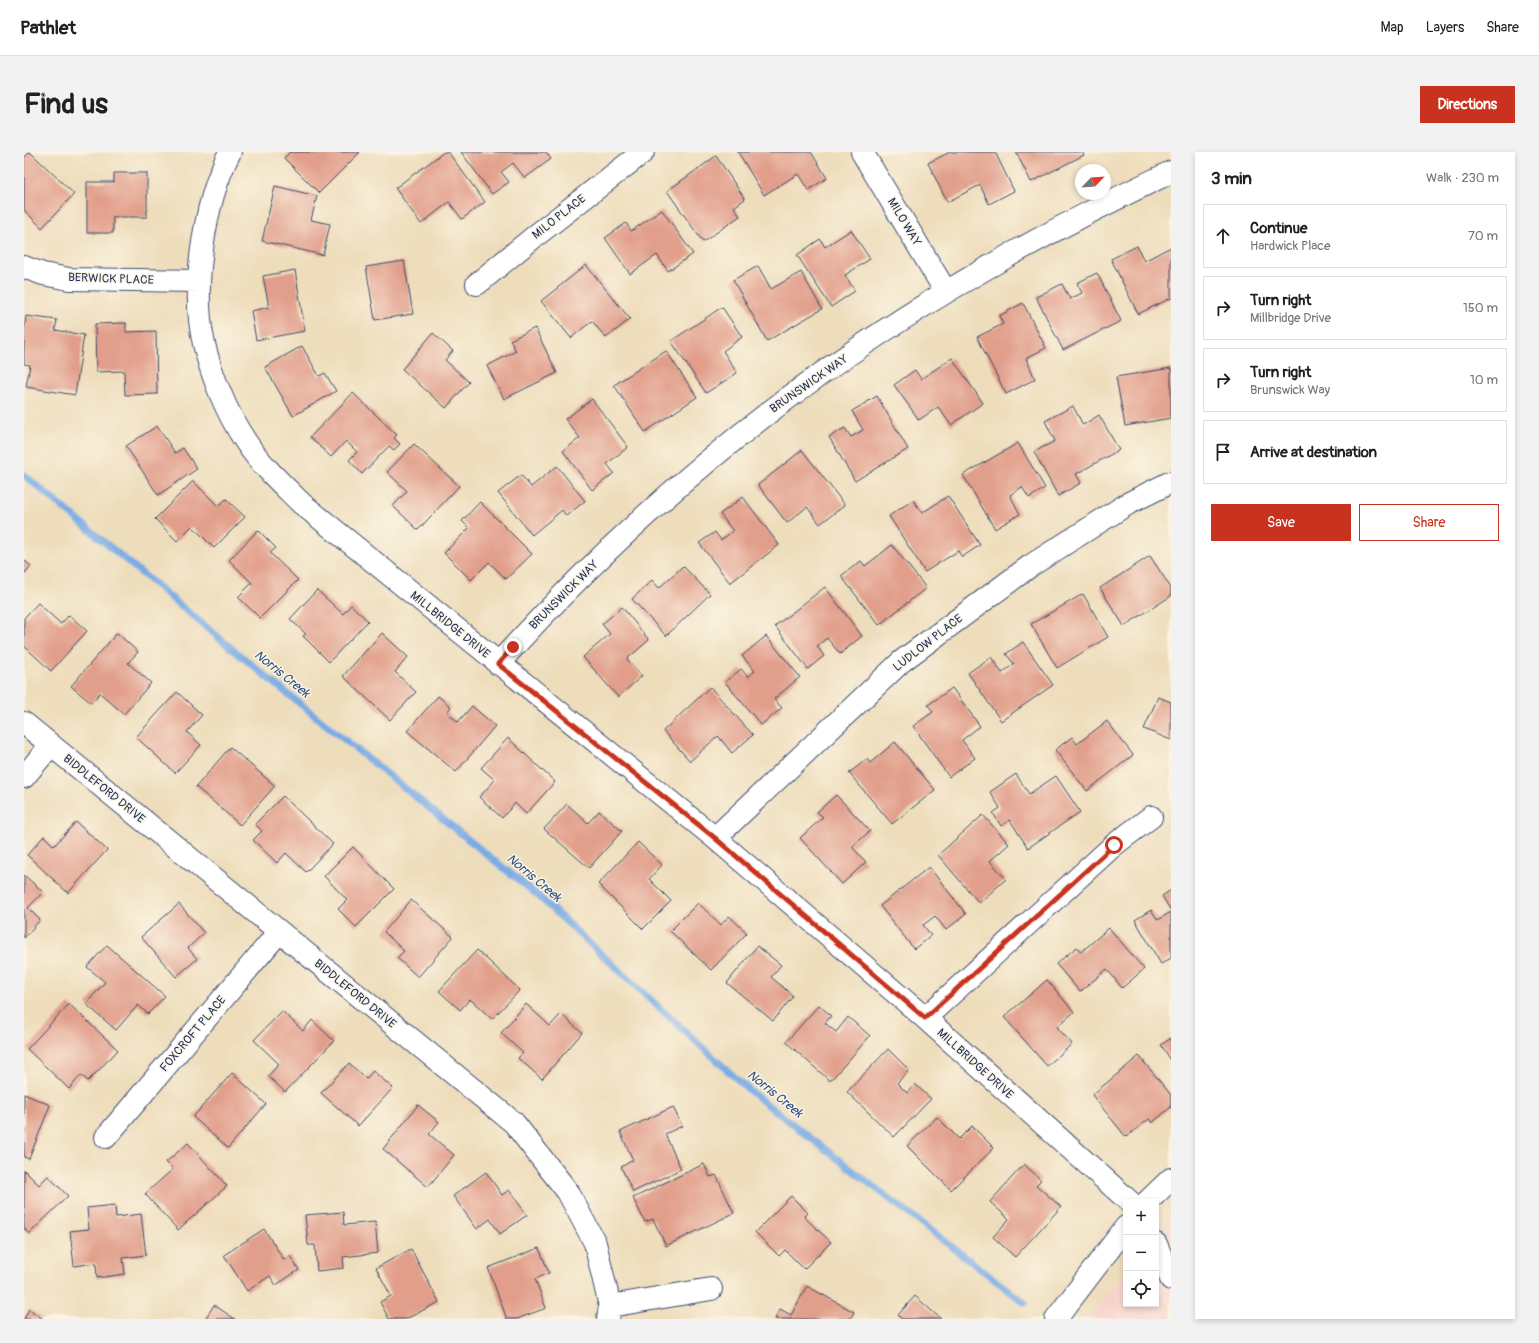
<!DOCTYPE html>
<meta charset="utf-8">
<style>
body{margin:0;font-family:Pangolin,sans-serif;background:#f2f2f2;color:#202124}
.controls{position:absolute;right:12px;bottom:12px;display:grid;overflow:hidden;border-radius:0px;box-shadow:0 2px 6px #0003}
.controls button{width:36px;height:36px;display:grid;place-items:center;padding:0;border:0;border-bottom:1px solid #e0e0e0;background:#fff;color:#202124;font:20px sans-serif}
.compass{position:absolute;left:1051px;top:12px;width:36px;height:36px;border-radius:50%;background:#fff;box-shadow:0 2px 6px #0003;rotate:65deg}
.stop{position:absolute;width:12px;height:12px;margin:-9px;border:3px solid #c8321e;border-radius:50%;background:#fff}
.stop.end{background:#c8321e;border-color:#fff;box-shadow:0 1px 4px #0008}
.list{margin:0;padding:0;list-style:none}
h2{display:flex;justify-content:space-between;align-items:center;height:52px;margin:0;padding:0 16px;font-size:17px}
h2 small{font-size:13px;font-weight:400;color:#757577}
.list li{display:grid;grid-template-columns:26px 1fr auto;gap:12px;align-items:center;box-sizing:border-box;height:64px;margin:0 8px 8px;padding:0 8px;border:1px solid #e0e0e0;border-radius:0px}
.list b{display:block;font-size:15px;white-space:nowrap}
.list p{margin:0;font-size:13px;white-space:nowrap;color:#757577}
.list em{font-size:13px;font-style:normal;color:#757577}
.actions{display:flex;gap:8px;padding:12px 16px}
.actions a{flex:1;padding:9px 0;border:1px solid #c8321e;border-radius:0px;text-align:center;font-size:14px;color:#c8321e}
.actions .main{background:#c8321e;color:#fff}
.icon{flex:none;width:22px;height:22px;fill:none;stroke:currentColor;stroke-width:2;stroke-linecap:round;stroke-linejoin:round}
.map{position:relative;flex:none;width:1147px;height:1167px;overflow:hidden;border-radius:0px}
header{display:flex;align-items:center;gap:24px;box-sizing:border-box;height:56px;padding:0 20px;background:#fff;border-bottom:1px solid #e0e0e0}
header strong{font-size:19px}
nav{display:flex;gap:22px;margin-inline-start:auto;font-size:14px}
.intro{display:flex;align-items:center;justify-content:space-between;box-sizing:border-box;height:96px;padding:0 24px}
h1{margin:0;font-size:28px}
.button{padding:10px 18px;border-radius:0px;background:#c8321e;color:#fff;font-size:14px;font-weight:700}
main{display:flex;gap:24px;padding:0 24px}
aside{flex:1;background:#fff;border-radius:0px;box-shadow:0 2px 6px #0003}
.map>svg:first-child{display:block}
.built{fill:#f7d0cb}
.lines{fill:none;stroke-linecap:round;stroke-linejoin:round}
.stream{stroke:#79ace5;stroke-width:7}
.building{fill:#e19e8a}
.minor-casing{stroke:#3b496c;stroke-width:24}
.minor{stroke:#fff;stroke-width:22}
.route{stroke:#c8321e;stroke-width:5}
.labels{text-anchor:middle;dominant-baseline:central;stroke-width:3;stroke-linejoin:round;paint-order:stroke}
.street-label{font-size:12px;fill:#1b2f5e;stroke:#fcf5e5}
.water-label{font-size:13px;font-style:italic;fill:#375486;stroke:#fcf5e5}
</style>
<header>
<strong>Pathlet</strong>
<nav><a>Map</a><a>Layers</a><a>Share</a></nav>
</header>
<div class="intro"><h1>Find us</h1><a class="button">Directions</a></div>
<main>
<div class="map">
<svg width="1147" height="1167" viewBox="0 0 1147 1167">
<rect width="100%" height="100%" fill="#fcf5e5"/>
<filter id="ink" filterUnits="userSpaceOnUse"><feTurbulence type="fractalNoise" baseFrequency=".025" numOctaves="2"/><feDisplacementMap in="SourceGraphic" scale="8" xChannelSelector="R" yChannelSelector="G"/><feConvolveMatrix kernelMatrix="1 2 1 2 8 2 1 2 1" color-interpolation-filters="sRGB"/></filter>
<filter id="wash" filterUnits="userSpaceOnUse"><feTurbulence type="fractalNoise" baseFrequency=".012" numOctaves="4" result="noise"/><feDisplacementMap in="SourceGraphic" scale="16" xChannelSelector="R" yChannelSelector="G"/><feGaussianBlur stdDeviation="0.9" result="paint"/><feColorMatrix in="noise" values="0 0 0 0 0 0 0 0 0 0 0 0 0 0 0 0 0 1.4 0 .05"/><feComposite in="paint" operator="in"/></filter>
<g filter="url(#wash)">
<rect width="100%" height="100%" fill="#edb"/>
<!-- built -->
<path class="built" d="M1147,1064V1167H1065L1102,1120V1152H1132V1083Z"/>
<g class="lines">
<!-- stream -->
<path class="stream" d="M0,323L212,500L512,742L727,940L1001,1151"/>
</g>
<g id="blocks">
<!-- building -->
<path class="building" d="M6,0L50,42L18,76L0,58V6Z
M266,0H336L295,41L260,6Z
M420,0H424L461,50L438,67L425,50L397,72L371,36Z
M437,0H522L527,7L501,26L489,11L477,20L485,30L468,42Z
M714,0H787L803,26L784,38L774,22L740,43Z
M926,0H971L990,39L965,52L956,33L923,50L904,11Z
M992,0H1058L1060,3L1007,30Z
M692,4L721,47L710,55L716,64L679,90L643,39Z
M90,21H123V65H89V81H63V30H90Z
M251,34L293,44L287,68L306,72L299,103L238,89Z
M638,58L669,102L644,119L633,103L606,122L581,86L602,71L607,79Z
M827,78L846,107L821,123L831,139L807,155L773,103L796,87L801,95Z
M1113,94L1120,109L1147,95V146L1114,162L1087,107Z
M380,109L389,162L351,168L342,115Z
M562,113L606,167L582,186L568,169L547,186L517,149Z
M734,114L747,137L777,120L798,157L743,189L709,128Z
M271,118L281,179L232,188L227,159L245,155L239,124Z
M1073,121L1097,169L1039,198L1012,145L1038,132L1046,147L1058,141L1053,131Z
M999,151L1022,196L1002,206L1011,227L982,242L953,185L979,172L975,164Z
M698,155L718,185L699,199L713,221L682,241L647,189Z
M2,164L33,168L31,178L60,183L51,243L2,235L6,213L0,212V180Z
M102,171V180L132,179L133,242L101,243L100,219L72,220L71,172Z
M511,176L533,221L480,247L463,214L492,199L486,188Z
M409,181L429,199L421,208L445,230L422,256L378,217Z
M278,194L295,224L301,221L312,239L269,264L241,215Z
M642,199L673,245L621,280L590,233Z
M928,206L959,251L927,273L914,255L895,268L870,233L891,218L897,227Z
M1147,216V266L1101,274L1092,225Z
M329,241L373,283L370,286L376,292L370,298L365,294L338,322L325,308L333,300L322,289L307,305L286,285Z
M853,244L884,297L831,329L805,285L821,276L827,285L839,278L828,259Z
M568,247L604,295L583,312L590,321L568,338L539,299L556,286L541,267Z
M1049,254L1059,273L1075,263L1095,298L1052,322L1057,331L1034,344L1010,300L1031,289L1021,269Z
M133,274L151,301L159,296L173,317L134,343L102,294Z
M994,291L1021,336L1005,346L998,335L986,343L996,362L971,377L939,323Z
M390,292L435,334L394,378L369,354L383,339L363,320Z
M778,298L821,353L796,372L783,355L763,371L734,333Z
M533,314L561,349L542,364L538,358L508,383L474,341L497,323L507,335Z
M169,329L194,354L202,347L221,365L190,396L168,374L153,389L131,367Z
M924,344L956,393L938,405L934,399L901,420L865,364L889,348L898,361Z
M719,345L755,393L706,431L675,391L691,380L697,388L709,379L696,362Z
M456,350L508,402L482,427L465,410L447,428L420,401L445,376L438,369Z
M234,378L252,396L246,401L274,428L236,466L214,445L228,431L205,408Z
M868,393L902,436L855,473L817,424L837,409L841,414Z
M1126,404L1147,436V444L1100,474L1076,436Z
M0,408L7,414L0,422Z
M659,414L686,442L642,484L608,447L628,428L635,436Z
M801,435L838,484L816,502L803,486L793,494L800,504L784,517L751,474Z
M293,438L319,462L327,453L344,469L305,510L279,484L282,482L266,467Z
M1059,442L1084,485L1033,516L1007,472Z
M14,451L37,472L45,463L63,479L27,519L0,494V466Z
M598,455L625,488L603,507L618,524L594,545L559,505L586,482L578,472Z
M93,481L114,500L104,511L127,531L100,562L76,541L67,551L47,534Z
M358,481L384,505L371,520L392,540L366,568L319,524Z
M742,484L776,525L750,547L758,556L737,573L701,530L717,517L724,525L731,519L718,504Z
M999,490L1029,533L977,569L944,521L967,505L978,521L990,512L982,502Z
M686,535L729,583L708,601L694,584L666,609L639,579Z
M928,536L956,574L938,588L951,606L925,625L889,574L909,560L904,553Z
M153,540L178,563L163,580L177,593L151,621L112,585Z
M414,544L427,555L423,560L434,570L448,554L471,574L432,620L383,579Z
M1134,545L1147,550V588L1120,577Z
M1083,569L1109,603L1063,639L1031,598L1048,585L1053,592Z
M484,586L531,630L502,662L491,651L478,666L455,645L471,628L457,616Z
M871,590L911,638L868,672L825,621L843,607L846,611Z
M206,595L251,634L216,673L172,635Z
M992,622L1005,642L1032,624L1056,660L1004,696L986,668L977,674L969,661L976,656L966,640Z
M812,643L846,679L828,695L842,710L818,732L776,686L799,665L793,660Z
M259,644L309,692L282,720L262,701L253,711L229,688L238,679L231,672Z
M543,652L564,671L575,659L598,679L565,716L520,677Z
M959,663L985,692L966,709L982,727L955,751L914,703Z
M52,670L83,698L44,741L3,703L20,684L30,694Z
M614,690L638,713L625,727L647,749L619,777L574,732Z
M329,695L370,737L332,775L314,757L323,748L300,724Z
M905,715L942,762L922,778L911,764L899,773L907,783L890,797L856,754Z
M0,723L19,740L4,756L16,768L0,786Z
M1147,738V759L1138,744Z
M387,748L429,785L394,825L373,806L380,799L360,780Z
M674,751L697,773L705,764L723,781L687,818L646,779Z
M155,752L180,781L164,796L173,807L152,825L117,785Z
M1127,758L1134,768L1147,760V806L1137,812L1111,768Z
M1085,776L1120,817L1098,836L1083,817L1056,840L1032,812L1053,795L1057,800Z
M83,793L141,844L124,862L114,853L92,878L62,852L81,830L63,815Z
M733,794L757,813L747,825L769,844L749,869L703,831Z
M453,798L496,838L468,867L446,847L436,858L415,839Z
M1023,828L1050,860L1033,875L1048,892L1023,914L980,865Z
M45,852L94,898L64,929L57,923L45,937L3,897Z
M502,852L526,874L537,862L558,881L518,927L494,906L499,901L477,881Z
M795,853L807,864L801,871L812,880L824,865L846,884L806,929L762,890Z
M258,859L279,879L288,868L310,889L261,940L244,924L255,912L230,888Z
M1147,886V908L1137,893Z
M864,897L885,918L873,931L883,941L891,932L907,947L870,985L823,940Z
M1115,904L1147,943V955L1128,971L1125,967L1102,985L1068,943Z
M325,911L342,927L349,919L369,936L334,974L297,941Z
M208,921L242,952L204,996L169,965Z
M0,942L26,953L5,1007L0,1005Z
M394,953L415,970L405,982L430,1003L404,1035L359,997Z
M649,955L658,974L641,982L657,1017L609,1040L597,1015L609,1008L596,980Z
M913,965L935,987L948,974L970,996L927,1038L883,994Z
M164,991L203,1034L154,1078L121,1042L149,1017L142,1010Z
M680,1012L686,1025L692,1023L710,1061L642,1094L629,1067L621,1070L609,1046Z
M1000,1012L1017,1028L1012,1033L1037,1055L991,1105L969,1085L985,1067L966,1050Z
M0,1018L15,1033L24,1024L44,1044L5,1082L0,1076Z
M462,1020L478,1043L485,1038L503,1063L476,1082L466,1067L453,1077L429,1044Z
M767,1044L784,1061L780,1065L807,1090L780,1117L761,1098L755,1104L731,1080Z
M91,1053L92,1065L117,1062L122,1103L99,1106L101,1122L73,1126L72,1111L50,1114L46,1079L65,1077L63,1056Z
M319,1060L320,1073L351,1070L354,1101L319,1105L320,1116L293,1119L291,1093H284L281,1063Z
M240,1077L260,1108L266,1104L275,1118L252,1133L246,1124L223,1139L200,1103Z
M515,1096L525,1121L511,1127L522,1156L493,1167H483L464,1116Z
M387,1097L415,1150L382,1167H365L356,1150L367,1144L352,1116Z
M783,1134L830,1160L826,1167H751L756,1157L767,1163Z
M891,1144L917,1167H878L874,1163Z
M190,1153L211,1167H181Z
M5,1157L19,1167H0Z"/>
</g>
</g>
<g filter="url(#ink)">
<use href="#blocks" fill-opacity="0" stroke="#3b496c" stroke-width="1"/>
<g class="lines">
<defs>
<path id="minor" d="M206,0C180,50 167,137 180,192C188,225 203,262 222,290C237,313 257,331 277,351L691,686L901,866L1106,1050
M838,0L922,140
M0,115L19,122L45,127L175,129
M453,132L510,85L619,0
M474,512C559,417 654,329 756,252C876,161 1010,85 1147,20
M0,571L490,971L544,1040L571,1091L586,1154L584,1167
M0,625L26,594
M691,686L878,509L1006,414L1105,351L1145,331
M901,866L1090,693L1127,665
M82,985L255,780
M1123,1050L1147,1027
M1132,1092L1147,1127
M586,1154L687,1137
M1032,1167L1102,1075"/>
</defs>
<!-- minor casing -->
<use href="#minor" class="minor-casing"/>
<!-- minor -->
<use href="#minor" class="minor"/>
</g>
</g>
<g class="lines" filter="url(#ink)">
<!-- route -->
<path class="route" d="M489,495L474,512L691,686L901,866L1090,693"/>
</g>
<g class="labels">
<!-- street labels -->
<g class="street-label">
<text transform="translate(535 65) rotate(-38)">MILO PLACE</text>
<text transform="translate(880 70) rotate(59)">MILO WAY</text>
<text transform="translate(87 127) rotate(2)">BERWICK PLACE</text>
<text transform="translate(785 232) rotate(-35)">BRUNSWICK WAY</text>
<text transform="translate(540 443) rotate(-45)">BRUNSWICK WAY</text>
<text transform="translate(426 473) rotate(39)">MILLBRIDGE DRIVE</text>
<text transform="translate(904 491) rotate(-38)">LUDLOW PLACE</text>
<text transform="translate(80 637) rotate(39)">BIDDLEFORD DRIVE</text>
<text transform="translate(331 842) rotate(39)">BIDDLEFORD DRIVE</text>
<text transform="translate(169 882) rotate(-50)">FOXCROFT PLACE</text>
<text transform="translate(951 912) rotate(42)">MILLBRIDGE DRIVE</text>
</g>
<!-- water labels -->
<g class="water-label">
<text transform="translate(258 522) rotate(39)">Norris Creek</text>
<text transform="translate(510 726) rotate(40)">Norris Creek</text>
<text transform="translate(751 942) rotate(39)">Norris Creek</text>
</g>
</g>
</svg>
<div class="controls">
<button>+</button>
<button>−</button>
<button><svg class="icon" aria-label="locate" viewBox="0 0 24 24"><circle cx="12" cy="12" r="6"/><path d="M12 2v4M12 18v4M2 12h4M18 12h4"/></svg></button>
</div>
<svg class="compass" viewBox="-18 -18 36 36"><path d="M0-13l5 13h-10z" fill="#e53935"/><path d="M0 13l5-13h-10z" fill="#757577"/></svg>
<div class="stop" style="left:1090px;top:693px"></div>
<div class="stop end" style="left:489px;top:495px"></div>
</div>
<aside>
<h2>3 min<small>Walk · 230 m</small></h2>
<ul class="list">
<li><svg class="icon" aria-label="ahead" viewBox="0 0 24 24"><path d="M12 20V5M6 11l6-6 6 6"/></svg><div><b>Continue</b><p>Hardwick Place</p></div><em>70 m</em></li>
<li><svg class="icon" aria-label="right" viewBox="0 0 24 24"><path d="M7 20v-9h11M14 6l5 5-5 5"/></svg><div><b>Turn right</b><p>Millbridge Drive</p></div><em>150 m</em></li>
<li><svg class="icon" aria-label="right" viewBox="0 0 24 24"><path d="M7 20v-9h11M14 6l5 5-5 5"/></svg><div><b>Turn right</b><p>Brunswick Way</p></div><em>10 m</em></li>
<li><svg class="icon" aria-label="arrive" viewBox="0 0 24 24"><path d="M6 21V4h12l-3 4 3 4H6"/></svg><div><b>Arrive at destination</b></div></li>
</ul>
<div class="actions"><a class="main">Save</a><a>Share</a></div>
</aside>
</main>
